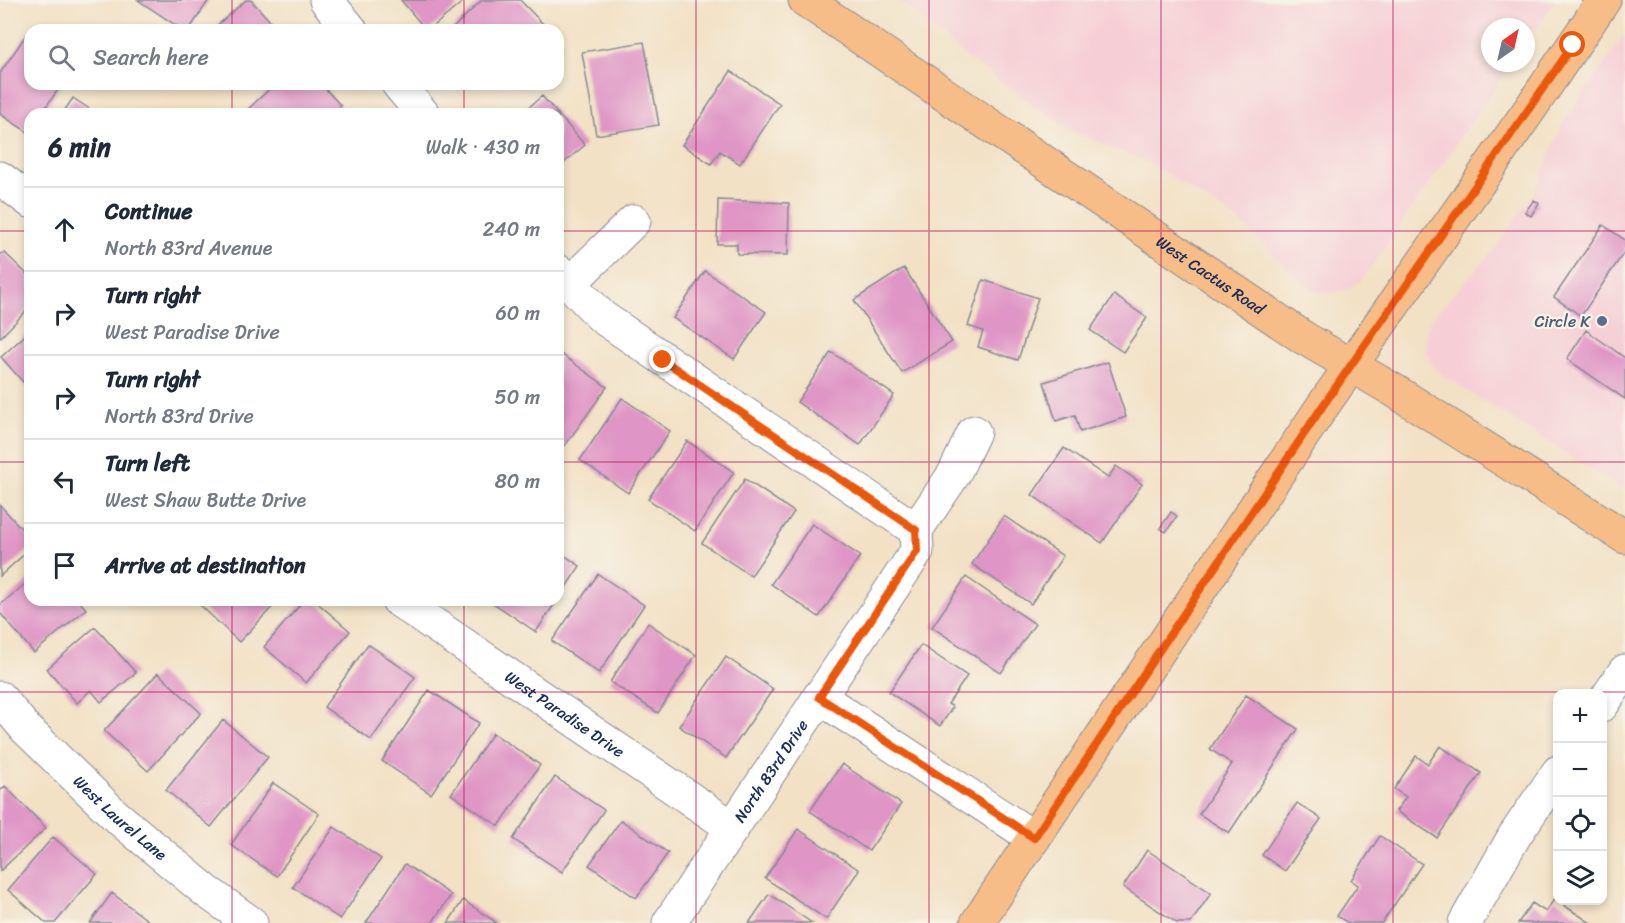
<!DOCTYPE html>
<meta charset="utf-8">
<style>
body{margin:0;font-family:Sriracha,sans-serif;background:#f2f2f3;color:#1f2937}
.controls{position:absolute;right:18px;bottom:18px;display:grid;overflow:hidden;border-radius:12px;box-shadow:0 3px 9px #0003}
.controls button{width:54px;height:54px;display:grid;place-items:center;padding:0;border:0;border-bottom:2px solid #e0e1e3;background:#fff;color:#1f2937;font:30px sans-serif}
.compass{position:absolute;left:1481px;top:18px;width:54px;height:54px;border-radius:50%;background:#fff;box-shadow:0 3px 9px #0003;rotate:34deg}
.stop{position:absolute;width:18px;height:18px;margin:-14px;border:4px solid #ea580c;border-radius:50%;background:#fff}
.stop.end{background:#ea580c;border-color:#fff;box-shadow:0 2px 6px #0008}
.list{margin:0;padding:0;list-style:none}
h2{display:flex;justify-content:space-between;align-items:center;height:78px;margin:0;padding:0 24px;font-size:26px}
h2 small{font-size:20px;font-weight:400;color:#747a83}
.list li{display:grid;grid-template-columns:39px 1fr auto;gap:18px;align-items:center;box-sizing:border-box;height:84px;padding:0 24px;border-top:2px solid #e0e1e3}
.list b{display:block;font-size:22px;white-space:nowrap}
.list p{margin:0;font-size:20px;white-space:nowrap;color:#747a83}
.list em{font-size:20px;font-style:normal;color:#747a83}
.icon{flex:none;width:33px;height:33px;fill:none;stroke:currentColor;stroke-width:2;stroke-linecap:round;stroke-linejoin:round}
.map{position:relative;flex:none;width:1625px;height:923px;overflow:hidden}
.search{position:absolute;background:#fff;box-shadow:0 3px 9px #0003;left:24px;top:24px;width:540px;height:66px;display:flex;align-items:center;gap:15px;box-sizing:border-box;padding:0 21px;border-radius:18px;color:#747a83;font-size:22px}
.panel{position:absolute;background:#fff;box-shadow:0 3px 9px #0003;left:24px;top:108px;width:540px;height:498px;border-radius:18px}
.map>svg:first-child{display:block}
.built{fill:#f6cfd6}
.building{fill:#df95c5}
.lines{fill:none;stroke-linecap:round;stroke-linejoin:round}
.minor-casing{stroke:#868892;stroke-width:35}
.major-casing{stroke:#868892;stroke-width:35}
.minor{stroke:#fff;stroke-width:33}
.major{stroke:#f7bd88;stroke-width:33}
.route{stroke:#ea580c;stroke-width:8}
.grid{fill:none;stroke:#c2185b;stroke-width:1.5;stroke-opacity:0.55}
.service-dot{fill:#5c6f8a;stroke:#f7f3e8;stroke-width:2}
.labels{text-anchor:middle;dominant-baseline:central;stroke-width:4.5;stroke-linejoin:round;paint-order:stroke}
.street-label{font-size:16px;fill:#1b2f5e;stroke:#f7f3e8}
.service-label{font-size:16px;fill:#4e5e75;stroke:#f7f3e8;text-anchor:end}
</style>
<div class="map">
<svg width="1625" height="923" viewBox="0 0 1625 923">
<rect width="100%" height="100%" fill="#f7f3e8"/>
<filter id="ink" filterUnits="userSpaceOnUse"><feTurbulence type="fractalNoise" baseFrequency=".0167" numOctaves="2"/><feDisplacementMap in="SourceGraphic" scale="12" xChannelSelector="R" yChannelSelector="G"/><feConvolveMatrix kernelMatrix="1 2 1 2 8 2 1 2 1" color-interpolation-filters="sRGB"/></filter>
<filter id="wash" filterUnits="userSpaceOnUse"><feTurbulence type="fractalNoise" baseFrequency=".008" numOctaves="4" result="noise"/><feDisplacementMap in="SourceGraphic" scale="24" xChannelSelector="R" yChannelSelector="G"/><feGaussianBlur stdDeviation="1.35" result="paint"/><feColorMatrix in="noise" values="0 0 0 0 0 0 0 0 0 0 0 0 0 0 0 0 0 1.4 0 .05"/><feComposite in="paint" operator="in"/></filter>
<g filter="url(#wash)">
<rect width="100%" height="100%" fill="#f2e1c5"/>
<!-- built -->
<path class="built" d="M898,0H1556L1526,43V27H1490V63H1512L1373,265L1360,281L1350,288L1336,292H1318L1306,286L1239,221L1150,163L1072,132L971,61Z
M1625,35V491L1444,376L1434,368L1425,349L1426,332L1430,320L1495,249L1537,187L1562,124Z"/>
<g id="blocks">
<!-- building -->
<path class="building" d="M138,0H209L189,30H183Z
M246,0H251L278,30H212Z
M401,0H465L429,30H426Z
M482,0H520L543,24L536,30H451Z
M26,35L30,38V84H62L41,114H30V131L29,133L0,114V73Z
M644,42L659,125L596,135L582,52Z
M731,71L780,104L740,164L720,151L711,164L682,145Z
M275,84H321L341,106L332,114H249L246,111Z
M542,96L585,145L558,168V114H521Z
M73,98L97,114H62Z
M718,200L789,203L788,255L737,254V244H717Z
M1534,200L1539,203L1531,216L1525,212Z
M1603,225L1625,240V251L1581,316L1554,297Z
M4,252L30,277V307L0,338V255Z
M904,268L952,342L902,373L854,300Z
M705,271L766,312L734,359L673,318Z
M983,280L1038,298L1018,360L978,347L983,331L968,326Z
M1114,295L1147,318L1123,352L1090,330Z
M1586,330L1625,358V399L1567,359Z
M30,331V390L1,357Z
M831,352L894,395L860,445L797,402Z
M561,354L607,387L564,447L558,443V358Z
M1108,362L1126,417L1080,432L1075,415L1056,421L1044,382Z
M622,398L670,431L628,493L580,460Z
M687,441L734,472L695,531L648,499Z
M1064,448L1108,478L1116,466L1142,484L1102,543L1032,495Z
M745,479L794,512L751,576L702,543Z
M0,505L30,538V549L0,576Z
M1171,512L1177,516L1166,532L1160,528Z
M1004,516L1063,556L1031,604L972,564Z
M812,524L860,556L819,617L771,584Z
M558,551L580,566L558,599Z
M598,574L644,605L599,673L552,641Z
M966,577L1035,624L1001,673L932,627Z
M30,580V600H78L86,609L34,653L0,613V605Z
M195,600H279L239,642Z
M304,600H314L350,631L306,683L264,647Z
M489,600H557L536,632Z
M648,623L696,655L658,713L610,682Z
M95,627L136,673L101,702L91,690L77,703L47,669Z
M368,644L415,677L371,740L324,707Z
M921,645L967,676L948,704L953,707L940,726L889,692Z
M726,657L773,689L726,758L679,726Z
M158,673L201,713L148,771L104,731Z
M429,690L479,723L431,794L382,761Z
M1246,695L1298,729L1229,833L1199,814L1232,764L1210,749Z
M223,720L268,757L211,827L166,790Z
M493,733L540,765L499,826L451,794Z
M1440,746L1481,773L1437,838L1396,811L1406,797L1394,789L1416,756L1428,764Z
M842,764L901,804L869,851L810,811Z
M555,777L604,810L562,872L513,839Z
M273,783L319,814L277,876L231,845Z
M5,786L46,828L0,871V791Z
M1297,803L1321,819L1285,871L1262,855Z
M621,820L668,853L636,898L589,865Z
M334,827L381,859L340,919L293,887Z
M798,829L859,870L826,919L765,878Z
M1380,836L1422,864L1382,923H1348L1337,916L1358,885L1351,880Z
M53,837L97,874L55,923H46L8,890Z
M1147,850L1211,893L1191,923H1177L1123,887Z
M405,864L451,895L432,923H366Z
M112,893L151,923H90Z
M769,894L812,923H749Z
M1554,899L1591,923H1518L1532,903L1546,912Z
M463,900L497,923H448Z"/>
</g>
</g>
<g filter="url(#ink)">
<use href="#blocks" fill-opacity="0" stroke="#868892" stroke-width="1.5"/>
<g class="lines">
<defs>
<g id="minor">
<path d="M326,0L351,30"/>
<path d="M398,84L423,114"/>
<path d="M0,178L30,201"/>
<path d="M558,271L602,317L916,530"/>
<path d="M569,284L634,221"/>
<path id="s1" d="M398,600L733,828"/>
<path d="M819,697L1034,838"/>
<path id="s2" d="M0,698L26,729L116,816L206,891L251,923"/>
<path d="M1602,705L1625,671"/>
<path id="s3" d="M669,923L917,551L916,530L954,474L974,432"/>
<path d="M1465,923L1515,835L1558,772"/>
</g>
<g id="major">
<path id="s4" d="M805,0L1304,338L1395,391L1625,537"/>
<path d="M977,923L1322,407L1530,109L1604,0"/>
</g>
</defs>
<!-- minor casing -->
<use href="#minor" class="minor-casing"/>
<!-- major casing -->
<use href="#major" class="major-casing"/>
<!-- minor -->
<use href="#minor" class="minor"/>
<!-- major -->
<use href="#major" class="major"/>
</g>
</g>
<g class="lines" filter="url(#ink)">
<!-- route -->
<path class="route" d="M663,360L916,530L917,551L819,697L1034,838L1322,407L1573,45"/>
</g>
<!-- grid -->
<path class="grid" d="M232,0V30M464,0V30M696,0V923M929,0V923M1161,0V923M1393,0V923M232,84V114M464,84V114M0,231H30M558,231H1625M0,462H30M558,462H1625M232,600V923M464,600V923M0,692H1625"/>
<!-- markers -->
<circle class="service-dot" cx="1602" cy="321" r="6"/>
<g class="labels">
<!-- street labels -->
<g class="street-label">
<text stroke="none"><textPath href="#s4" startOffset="490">West Cactus Road</textPath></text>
<text stroke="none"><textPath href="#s1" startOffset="202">West Paradise Drive</textPath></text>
<text stroke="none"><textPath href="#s3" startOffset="183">North 83rd Drive</textPath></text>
<text stroke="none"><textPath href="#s2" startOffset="170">West Laurel Lane</textPath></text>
</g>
<!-- service labels -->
<g class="service-label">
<text x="1590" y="321">Circle K</text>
</g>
</g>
</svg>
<div class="controls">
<button>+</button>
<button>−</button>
<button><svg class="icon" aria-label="locate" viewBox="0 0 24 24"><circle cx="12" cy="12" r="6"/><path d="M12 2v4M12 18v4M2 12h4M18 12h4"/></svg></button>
<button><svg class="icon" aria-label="layers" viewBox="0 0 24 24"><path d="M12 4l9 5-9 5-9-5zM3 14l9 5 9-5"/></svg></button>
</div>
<svg class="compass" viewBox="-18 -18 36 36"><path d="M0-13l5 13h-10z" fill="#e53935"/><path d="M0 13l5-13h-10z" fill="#747a83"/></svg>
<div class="stop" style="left:1573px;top:45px"></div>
<div class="stop end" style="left:663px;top:360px"></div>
<div class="search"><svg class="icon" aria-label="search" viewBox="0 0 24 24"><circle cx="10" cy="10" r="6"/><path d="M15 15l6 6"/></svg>Search here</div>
<section class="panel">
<h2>6 min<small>Walk · 430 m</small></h2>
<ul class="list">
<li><svg class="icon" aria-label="ahead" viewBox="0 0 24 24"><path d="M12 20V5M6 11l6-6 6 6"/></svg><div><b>Continue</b><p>North 83rd Avenue</p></div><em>240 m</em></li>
<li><svg class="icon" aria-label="right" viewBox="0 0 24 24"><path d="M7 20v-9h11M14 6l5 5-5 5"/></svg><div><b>Turn right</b><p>West Paradise Drive</p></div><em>60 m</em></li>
<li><svg class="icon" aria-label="right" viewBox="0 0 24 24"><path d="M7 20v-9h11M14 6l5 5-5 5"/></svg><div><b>Turn right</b><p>North 83rd Drive</p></div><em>50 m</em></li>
<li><svg class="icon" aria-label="left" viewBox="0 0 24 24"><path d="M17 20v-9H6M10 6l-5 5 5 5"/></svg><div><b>Turn left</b><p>West Shaw Butte Drive</p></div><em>80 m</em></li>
<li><svg class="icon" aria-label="arrive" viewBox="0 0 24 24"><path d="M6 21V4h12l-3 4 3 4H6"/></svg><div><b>Arrive at destination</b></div></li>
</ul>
</section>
</div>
